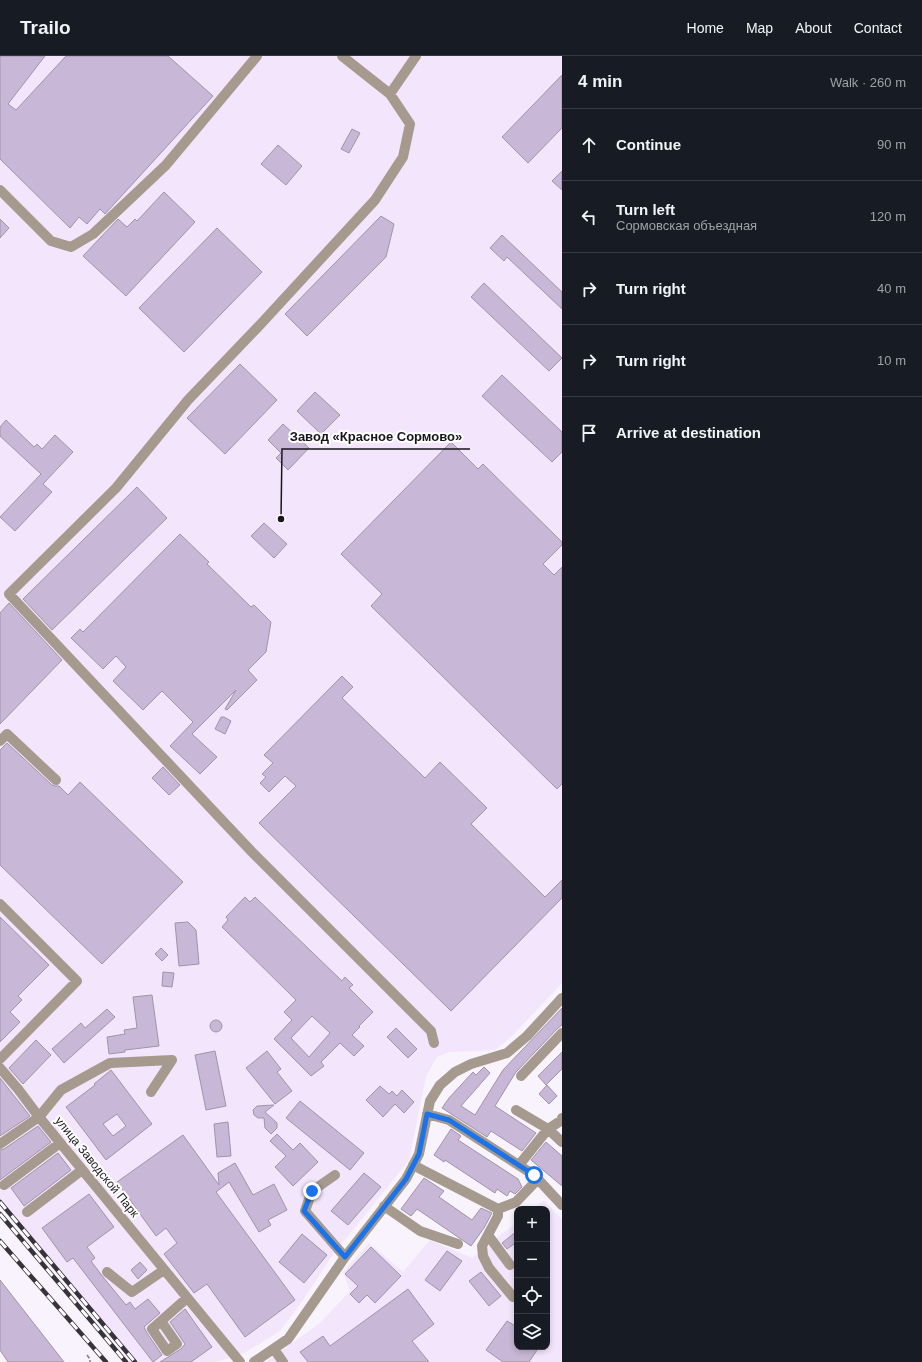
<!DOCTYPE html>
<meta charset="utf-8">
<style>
body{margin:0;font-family:Arial,sans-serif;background:#242831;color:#f1f3f6}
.controls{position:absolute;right:12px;bottom:12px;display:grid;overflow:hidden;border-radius:8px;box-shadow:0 2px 6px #0003}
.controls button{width:36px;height:36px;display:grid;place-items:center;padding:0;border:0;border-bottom:1px solid #363941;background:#171b24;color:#f1f3f6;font:20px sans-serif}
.stop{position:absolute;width:12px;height:12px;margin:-9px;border:3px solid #1a73e8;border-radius:50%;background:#fff}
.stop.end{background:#1a73e8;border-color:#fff;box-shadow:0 1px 4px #0008}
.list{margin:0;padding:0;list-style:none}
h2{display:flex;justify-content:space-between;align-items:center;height:52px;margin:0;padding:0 16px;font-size:17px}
h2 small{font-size:13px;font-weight:400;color:#9ea1a6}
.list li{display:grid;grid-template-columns:26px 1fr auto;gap:12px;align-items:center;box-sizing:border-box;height:72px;padding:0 16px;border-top:1px solid #363941}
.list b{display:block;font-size:15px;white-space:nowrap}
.list p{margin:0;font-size:13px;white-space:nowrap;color:#9ea1a6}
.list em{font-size:13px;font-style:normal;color:#9ea1a6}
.icon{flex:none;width:22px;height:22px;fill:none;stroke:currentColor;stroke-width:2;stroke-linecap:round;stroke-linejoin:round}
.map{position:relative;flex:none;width:562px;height:1306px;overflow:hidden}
header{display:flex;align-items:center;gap:24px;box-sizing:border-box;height:56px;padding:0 20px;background:#171b24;border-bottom:1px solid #363941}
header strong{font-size:19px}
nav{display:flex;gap:22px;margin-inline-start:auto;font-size:14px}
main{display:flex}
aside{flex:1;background:#171b24}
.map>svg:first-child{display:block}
.built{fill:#f2e5fc}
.building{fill:#c8b7d6;stroke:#a094a9;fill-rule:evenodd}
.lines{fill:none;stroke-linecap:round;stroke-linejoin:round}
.path{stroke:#807b84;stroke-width:1.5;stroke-dasharray:4 2;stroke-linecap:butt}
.minor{stroke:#a6998e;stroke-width:10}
.rail-casing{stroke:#37333b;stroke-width:4.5}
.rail{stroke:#fff;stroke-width:3;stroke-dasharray:9;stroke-linecap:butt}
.route{stroke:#1a73e8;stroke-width:5}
.labels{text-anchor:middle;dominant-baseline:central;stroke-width:4;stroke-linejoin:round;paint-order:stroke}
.street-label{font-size:12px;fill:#19151d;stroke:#fff}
.leader{fill:none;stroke:#19151d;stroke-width:1.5}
.callout-dot{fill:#19151d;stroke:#fff;stroke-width:1.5}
.callout-label{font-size:13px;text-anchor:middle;font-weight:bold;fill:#19151d;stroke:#fff;stroke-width:4;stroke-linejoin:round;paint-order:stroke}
</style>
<header>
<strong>Trailo</strong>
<nav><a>Home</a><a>Map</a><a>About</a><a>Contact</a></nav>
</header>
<main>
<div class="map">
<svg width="562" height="1306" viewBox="0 0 562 1306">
<rect width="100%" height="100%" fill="#f8f3fc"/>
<!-- built -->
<path class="built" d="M0,0H562V927L511,981L495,994L449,996L437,1001L426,1020L409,1104L332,1200L303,1244L280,1275L244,1297L216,1306H138L0,1148Z
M544,1144L562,1164V1306H266L320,1267L350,1235L343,1216L369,1187L403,1216L430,1184L472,1202L517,1166V1291H547V1153H533Z"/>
<!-- building -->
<path class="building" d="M0,0H45L8,48L16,54L66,0H168L213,40L105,158L100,153L87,168L79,161L70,172L0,103Z
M562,19V72L528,107L502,81Z
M352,73L360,77L349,97L341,93Z
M278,89L302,110L286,129L261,108Z
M562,115V134L552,125Z
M164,136L195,166L126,240L83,200L118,163L127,171L135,163L137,165Z
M381,160L394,168L386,201L307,280L285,258Z
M0,163L9,172L0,182Z
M217,172L262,216L184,296L139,252Z
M502,179L562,236V253L507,201L504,205L490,192Z
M484,227L562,302L549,315L471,241Z
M240,308L277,344L225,398L187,362Z
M502,319L562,376V396L552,406L482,340Z
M315,336L340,359L321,378L297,355Z
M6,364L34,391L37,388L42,393L55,379L73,396L43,428L52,436L15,475L0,461L41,418L0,380V371Z
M283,368L309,392L288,414L276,402L281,397L268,384Z
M451,386L478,413L483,408L562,486V489L543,508L554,519L562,511V728L557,733L371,550L382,538L341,498Z
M137,431L167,462L52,574L23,543Z
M264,467L287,488L274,502L251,480Z
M180,478L209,506L207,508L251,551L254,549L271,566L266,596L248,614L257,624L227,654L225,653L236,634L192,678L217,701L200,718L170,690L193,666L162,635L143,654L113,625L126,611L116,600L103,613L71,582L80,573L83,576Z
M9,547L62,604L0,668V557Z
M342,620L353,631L342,642L425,722L440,706L487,752L471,768L545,841L562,824V842L451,955L259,767L296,730L285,720L269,736L260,727L266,721L262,718L273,707L264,699Z
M221,661H224L231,665L225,678L215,673Z
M7,687L52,729L55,730H59L68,739L80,726L183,826L102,908L0,809V694Z
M163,711L180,729L169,739L152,722Z
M245,841L250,846L255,841L342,925L345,921L353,929L349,932L373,956L359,970L360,971L352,979L364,990L354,1000L340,987L321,1006L324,1010L311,1020L274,983L292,964L284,956L296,944L222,871L228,864L226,861ZM312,960L330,977L309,1001L291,982Z
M0,861L49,909L18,940L22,944L10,956L20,966L0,986Z
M188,866L196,874L199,908L179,910L175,867Z
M161,892L168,899L162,905L155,898Z
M163,916L174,917L172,931L162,930Z
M152,939L159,990L125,994V996L109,998L107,981L125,978L124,974L137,972L133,941Z
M562,952V969L557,973L516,1016L495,1050L536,1077L522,1095L491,1075L487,1081L442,1052L449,1042L473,1016L476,1019L484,1011L490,1017L461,1050L475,1059L503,1014Z
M107,953L115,961L64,1007L52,993L81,967L85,972Z
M210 970a6 6 0 1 1 12 0a6 6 0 1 1-12 0Z
M396,972L417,993L408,1002L387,981Z
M36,984L51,999L23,1028L9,1012Z
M215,995L226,1050L206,1054L195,999Z
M267,995L281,1013L277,1016L292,1035L275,1048L246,1012Z
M562,996V1013L546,1029L538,1020Z
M111,1014L152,1068L106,1104L66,1051L95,1029L94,1028ZM117,1058L126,1070L113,1080L103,1068Z
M0,1022L30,1060L0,1080Z
M547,1029L557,1040L549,1048L539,1038Z
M380,1030L389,1038L392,1035L397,1040L402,1034L414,1046L404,1057L395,1048L383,1061L366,1044Z
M300,1045L364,1097L350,1114L286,1062Z
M274,1049L265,1056L277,1067V1072L271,1078L265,1072L264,1062H258L254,1059L253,1054L257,1050Z
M228,1066L231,1100L217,1101L214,1068Z
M38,1070L51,1086L0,1124V1094L4,1093Z
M451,1073L461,1080L458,1084L518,1123L522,1131L515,1138L510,1135L507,1140L497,1133L495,1137L445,1104L444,1106L434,1099Z
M277,1078L293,1094L300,1087L318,1106L293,1130L275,1111L286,1100L270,1085Z
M183,1079L219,1129L218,1117L235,1107L253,1139L274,1128L287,1154L268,1164L271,1169L259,1176L229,1126L216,1136L295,1244L245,1281L207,1228L194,1237L164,1198L177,1187L166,1172L156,1180L117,1126Z
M546,1086L562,1100V1130L531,1104Z
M58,1097L71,1114L24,1150L11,1132Z
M364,1117L381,1131L348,1169L331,1155Z
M424,1122L444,1135L439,1141L472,1164L481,1152L492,1157L484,1172L471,1190L417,1153L411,1160L401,1153Z
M89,1138L114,1171L87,1191L95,1202L91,1205L103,1221L126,1249L130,1246L135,1253L148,1243L160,1257L144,1271L147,1277L162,1299L153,1306L73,1202L67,1206L42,1172Z
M517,1175V1186L507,1193L502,1187Z
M302,1178L327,1199L304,1227L279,1206Z
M371,1191L401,1220L375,1247L367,1239L359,1247L350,1238L358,1230L345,1218Z
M447,1195L462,1205L440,1235L425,1224Z
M140,1206L147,1214L138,1223L131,1214Z
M481,1216L501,1240L489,1250L469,1225Z
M0,1224L64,1306H8L0,1294Z
M408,1233L434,1268L412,1285L429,1306H308L300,1296L323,1280L330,1290Z
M185,1253L212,1291L191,1306H160L181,1293L185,1288L170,1266Z
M507,1265L517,1271V1291H539L529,1306H503L486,1294Z"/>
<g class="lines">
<!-- path -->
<path class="path" d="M87,1299L90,1303V1306"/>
<!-- minor -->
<path class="minor" d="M342,0L390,38L416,0
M390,38L410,68L403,101L375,144L257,272L188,344L116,432L9,538L252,796L431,975L434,987
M0,134L51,185L71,191L93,178L166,109L257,0
M0,685L7,678L56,724
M0,848L77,925L0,1003
M0,1012L18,1033L39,1061L0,1088
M521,1020L562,977
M151,1036L172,1004L110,1007L61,1034L39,1061L240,1306
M516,1054L548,1073L562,1086
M427,1058L449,1064L534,1119L562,1149
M413,1109L498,1153L516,1146L538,1123
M519,1109L548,1073L562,1064V1062
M335,1119L312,1135L305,1155L345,1201
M4,1129L60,1087
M384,1150L420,1175L458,1188
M498,1153V1160L482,1190L483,1200L489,1212L513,1241
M27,1156L82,1114
M488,1179L510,1209
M107,1216L132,1236L164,1214
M161,1265L177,1288L167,1295L152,1273L187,1242
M274,1293L283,1306
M254,1306L288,1283L345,1201L406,1123L419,1098L430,1045L440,1029L455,1016L471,1008L507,997L527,980L562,942"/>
<defs>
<path id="rail" d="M0,1146L135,1306
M0,1158L126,1306
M0,1185L106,1306"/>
</defs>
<!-- rail casing -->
<use href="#rail" class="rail-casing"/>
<!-- rail -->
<use href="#rail" class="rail"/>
</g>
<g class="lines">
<!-- route -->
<path class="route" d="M312,1135L304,1155L345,1201L406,1123L419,1098L427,1058L449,1064L534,1119"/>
</g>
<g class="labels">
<!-- street labels -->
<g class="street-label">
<text transform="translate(97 1111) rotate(51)">улица Заводской Парк</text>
</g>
</g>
<!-- callouts -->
<path class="leader" d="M281 463L282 393H470"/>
<circle class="callout-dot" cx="281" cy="463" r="4"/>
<g class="callout-label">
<text x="376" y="385">Завод «Красное Сормово»</text>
</g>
</svg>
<div class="controls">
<button>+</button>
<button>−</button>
<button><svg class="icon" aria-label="locate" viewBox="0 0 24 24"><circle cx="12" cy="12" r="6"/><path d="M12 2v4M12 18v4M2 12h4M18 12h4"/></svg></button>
<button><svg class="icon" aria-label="layers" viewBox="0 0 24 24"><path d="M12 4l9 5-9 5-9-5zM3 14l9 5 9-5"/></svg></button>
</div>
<div class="stop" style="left:534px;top:1119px"></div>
<div class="stop end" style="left:312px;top:1135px"></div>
</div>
<aside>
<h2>4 min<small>Walk · 260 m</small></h2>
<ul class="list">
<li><svg class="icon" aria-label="ahead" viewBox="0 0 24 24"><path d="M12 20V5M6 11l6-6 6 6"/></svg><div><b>Continue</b></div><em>90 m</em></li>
<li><svg class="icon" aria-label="left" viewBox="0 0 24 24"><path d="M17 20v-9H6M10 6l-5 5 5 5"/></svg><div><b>Turn left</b><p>Сормовская объездная</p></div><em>120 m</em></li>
<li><svg class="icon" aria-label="right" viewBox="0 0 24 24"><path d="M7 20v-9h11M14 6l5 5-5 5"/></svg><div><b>Turn right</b></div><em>40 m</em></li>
<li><svg class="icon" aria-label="right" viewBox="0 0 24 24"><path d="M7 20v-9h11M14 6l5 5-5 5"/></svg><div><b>Turn right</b></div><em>10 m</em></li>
<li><svg class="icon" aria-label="arrive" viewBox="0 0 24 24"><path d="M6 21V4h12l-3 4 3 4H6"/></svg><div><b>Arrive at destination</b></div></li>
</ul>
</aside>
</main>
